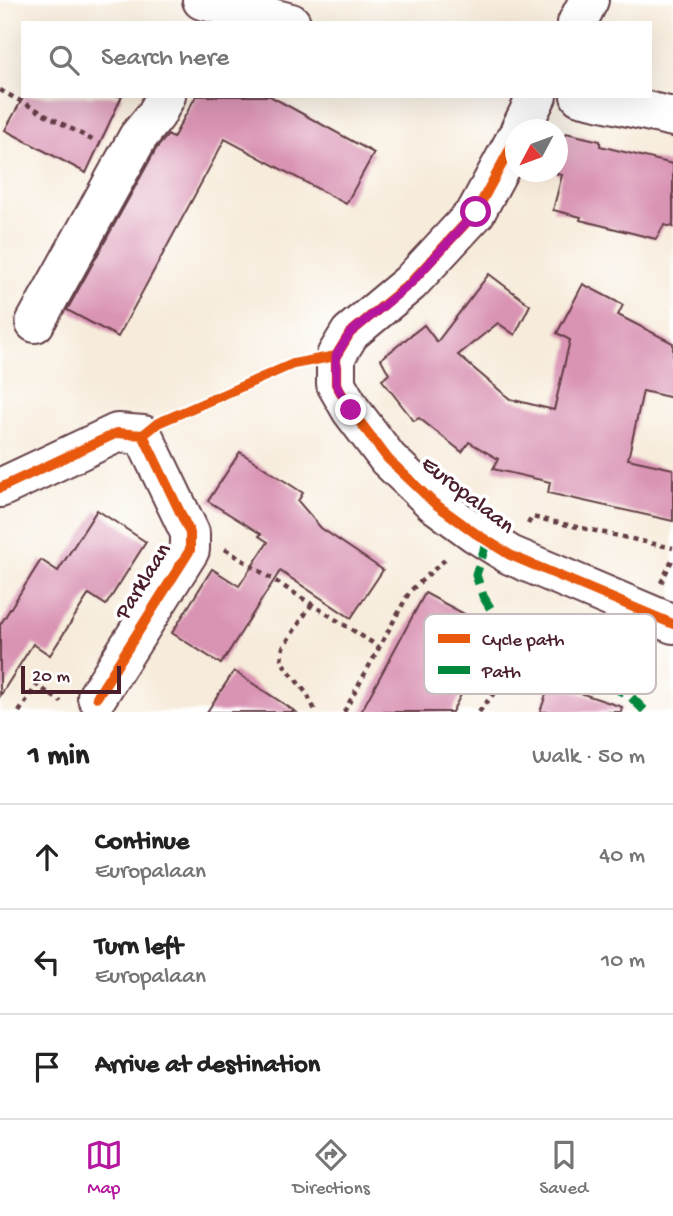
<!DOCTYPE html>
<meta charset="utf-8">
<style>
body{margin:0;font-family:"Gochi Hand",sans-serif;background:#f2f2f2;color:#222}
.compass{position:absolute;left:505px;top:119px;width:63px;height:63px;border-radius:50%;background:#fff;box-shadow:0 7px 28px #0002;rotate:229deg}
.scale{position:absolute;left:21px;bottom:18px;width:100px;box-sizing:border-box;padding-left:7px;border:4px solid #4a1f2b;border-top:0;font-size:19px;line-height:24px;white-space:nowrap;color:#4a1f2b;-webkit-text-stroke:5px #fff;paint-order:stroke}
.stop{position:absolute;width:21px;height:21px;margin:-16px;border:5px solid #b5179e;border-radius:50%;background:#fff}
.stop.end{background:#b5179e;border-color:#fff;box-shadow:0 2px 7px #0008}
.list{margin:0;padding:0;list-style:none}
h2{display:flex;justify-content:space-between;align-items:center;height:91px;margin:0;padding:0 28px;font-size:30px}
h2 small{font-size:23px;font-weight:400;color:#767676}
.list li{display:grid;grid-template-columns:46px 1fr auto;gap:21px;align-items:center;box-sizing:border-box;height:105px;padding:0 28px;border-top:2px solid #e0e0e0}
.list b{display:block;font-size:26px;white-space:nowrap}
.list p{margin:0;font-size:23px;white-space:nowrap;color:#767676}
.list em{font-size:23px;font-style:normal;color:#767676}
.icon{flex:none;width:38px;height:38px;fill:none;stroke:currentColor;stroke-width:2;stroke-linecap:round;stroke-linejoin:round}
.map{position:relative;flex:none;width:673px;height:712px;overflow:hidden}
.search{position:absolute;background:#fff;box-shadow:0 7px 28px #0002;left:21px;right:21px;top:21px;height:77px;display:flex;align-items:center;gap:18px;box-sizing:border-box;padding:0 24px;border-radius:0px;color:#767676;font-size:26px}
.sheet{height:406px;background:#fff}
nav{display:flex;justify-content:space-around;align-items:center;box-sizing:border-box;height:98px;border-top:2px solid #e0e0e0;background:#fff;font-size:19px;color:#767676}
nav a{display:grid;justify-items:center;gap:4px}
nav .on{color:#b5179e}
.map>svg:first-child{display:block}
.building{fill:#d993b3}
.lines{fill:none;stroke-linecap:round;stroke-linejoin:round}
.street-casing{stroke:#643e45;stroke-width:42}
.path{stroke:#643e45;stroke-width:4.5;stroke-dasharray:5 5;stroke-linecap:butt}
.street{stroke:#fff;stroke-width:38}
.quiet{stroke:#00873e;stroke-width:9;stroke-dasharray:18 9;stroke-linecap:butt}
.cycleway-casing{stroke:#fff;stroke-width:15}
.cycleway{stroke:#e8590c;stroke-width:10}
.route{stroke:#b5179e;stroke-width:9}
.labels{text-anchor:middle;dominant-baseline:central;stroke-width:7;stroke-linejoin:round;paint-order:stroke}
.street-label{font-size:23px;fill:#4a1f2b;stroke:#fff}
.key{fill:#fff;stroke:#c9bcbf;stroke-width:2}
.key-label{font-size:19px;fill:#4a1f2b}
</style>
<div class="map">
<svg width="673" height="712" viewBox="0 0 673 712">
<rect width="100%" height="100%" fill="#fff"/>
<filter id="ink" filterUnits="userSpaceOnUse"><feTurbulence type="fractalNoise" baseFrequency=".0143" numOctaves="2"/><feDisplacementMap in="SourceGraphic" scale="14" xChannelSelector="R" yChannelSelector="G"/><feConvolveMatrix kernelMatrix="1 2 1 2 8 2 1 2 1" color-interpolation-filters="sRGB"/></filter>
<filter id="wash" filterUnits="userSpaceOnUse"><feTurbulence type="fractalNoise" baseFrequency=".00686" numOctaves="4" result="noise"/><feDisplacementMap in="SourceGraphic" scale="28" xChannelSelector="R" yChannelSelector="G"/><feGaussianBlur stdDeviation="1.57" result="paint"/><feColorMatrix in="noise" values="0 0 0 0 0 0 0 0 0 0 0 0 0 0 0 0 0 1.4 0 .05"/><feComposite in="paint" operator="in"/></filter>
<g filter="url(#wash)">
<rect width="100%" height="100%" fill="#f7ecdb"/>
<g id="blocks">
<!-- building -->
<path class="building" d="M24,96H122L86,173L5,130Z
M196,96H270L374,153L346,204L225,139L118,337L67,310L156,149L168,135L173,138Z
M566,133L600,141V146L673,164V227L664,225L656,239L580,220L581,217L553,210L562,175L557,174V148Z
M489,274L530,305L515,335L498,323L458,355L510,399L554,410L570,340L557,333L583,284L623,305L618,315L673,343V398L643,391L628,459L673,469V521L548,493L550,482L493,469L498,459L469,442L462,452L419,418L414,421L382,380L389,374L381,359L424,325L437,342Z
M240,452L303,493L298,501L321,528L383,570L351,618L280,571L221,664L172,633L212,569L239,586L268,542L259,536L261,534L208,501Z
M97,510L146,542L106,605L89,594L50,655L33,644L0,696V625L41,560L58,571Z
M425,593L485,625L479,636L490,642L465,687L452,712H361Z
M234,671L296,712H207Z
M550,683L622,707L621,712H540Z"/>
</g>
</g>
<g filter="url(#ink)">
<use href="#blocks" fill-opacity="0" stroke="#643e45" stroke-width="2"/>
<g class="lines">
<defs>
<path id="street" d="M202,0L291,23
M577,23L589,0
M580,96L673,117
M520,130L537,96
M516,138L476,212L410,283L350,333L336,356V384L351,410L388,459L434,503L475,533L510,555L673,624
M35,323L138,137L156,115L166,96
M0,488L117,433L143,435L190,533V550L97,697"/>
</defs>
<!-- street casing -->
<use href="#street" class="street-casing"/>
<!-- path -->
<path class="path" d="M0,90L94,141
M528,524L532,517L673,548
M225,549L379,647
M661,583L673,558
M312,604L283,647L281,661L307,694L316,712
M19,712L37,685L61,702
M344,712L410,591L447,558
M479,712L529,649"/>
<!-- street -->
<use href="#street" class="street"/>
<!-- quiet -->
<path class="quiet" d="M487,541L476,575L483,596L499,623L529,649L562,667L596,677L631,697L646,712"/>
<defs>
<path id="cycleway" d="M516,138L476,212L410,283L350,333L336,356V384L351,410L388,459L434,503L475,533L510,555L673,624
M143,435L158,423L293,364L336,356
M0,488L117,433L143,435L190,533V550L97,697"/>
</defs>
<!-- cycleway casing -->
<use href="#cycleway" class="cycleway-casing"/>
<!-- cycleway -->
<use href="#cycleway" class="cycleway"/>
</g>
</g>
<g class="lines" filter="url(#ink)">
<!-- route -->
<path class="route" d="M351,410L336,384V356L350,333L410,284L476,212"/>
</g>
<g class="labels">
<!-- street labels -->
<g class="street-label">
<text transform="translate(467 496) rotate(38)">Europalaan</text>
<text transform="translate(144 582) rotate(-58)">Parklaan</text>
</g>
</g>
<!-- legend -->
<rect x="424" y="614" width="232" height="80" rx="10" class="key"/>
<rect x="438" y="634" width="32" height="9" fill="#e8590c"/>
<rect x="438" y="666" width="32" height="8" fill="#00873e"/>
<g class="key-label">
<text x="482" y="645">Cycle path</text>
<text x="482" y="677">Path</text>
</g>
</svg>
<svg class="compass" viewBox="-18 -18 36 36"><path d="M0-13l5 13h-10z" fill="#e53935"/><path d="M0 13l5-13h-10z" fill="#767676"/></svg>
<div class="scale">20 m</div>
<div class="stop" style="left:476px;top:212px"></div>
<div class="stop end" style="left:351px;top:410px"></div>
<div class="search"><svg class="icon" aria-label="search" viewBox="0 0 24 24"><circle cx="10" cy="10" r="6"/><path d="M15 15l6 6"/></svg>Search here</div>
</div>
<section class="sheet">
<h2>1 min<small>Walk · 50 m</small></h2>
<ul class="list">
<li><svg class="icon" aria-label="ahead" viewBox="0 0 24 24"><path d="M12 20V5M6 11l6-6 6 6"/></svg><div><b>Continue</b><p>Europalaan</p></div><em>40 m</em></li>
<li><svg class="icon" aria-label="left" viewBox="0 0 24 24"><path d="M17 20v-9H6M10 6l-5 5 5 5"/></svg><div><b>Turn left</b><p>Europalaan</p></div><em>10 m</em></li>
<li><svg class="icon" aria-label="arrive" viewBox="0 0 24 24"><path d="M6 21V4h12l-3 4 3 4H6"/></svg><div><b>Arrive at destination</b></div></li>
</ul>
</section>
<nav>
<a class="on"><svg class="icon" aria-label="map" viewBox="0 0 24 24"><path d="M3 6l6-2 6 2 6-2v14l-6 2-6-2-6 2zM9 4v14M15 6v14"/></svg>Map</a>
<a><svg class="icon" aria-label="directions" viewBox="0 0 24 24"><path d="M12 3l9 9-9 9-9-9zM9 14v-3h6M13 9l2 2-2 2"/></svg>Directions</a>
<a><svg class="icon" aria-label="saved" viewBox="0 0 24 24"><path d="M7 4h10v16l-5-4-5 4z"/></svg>Saved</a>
</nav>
